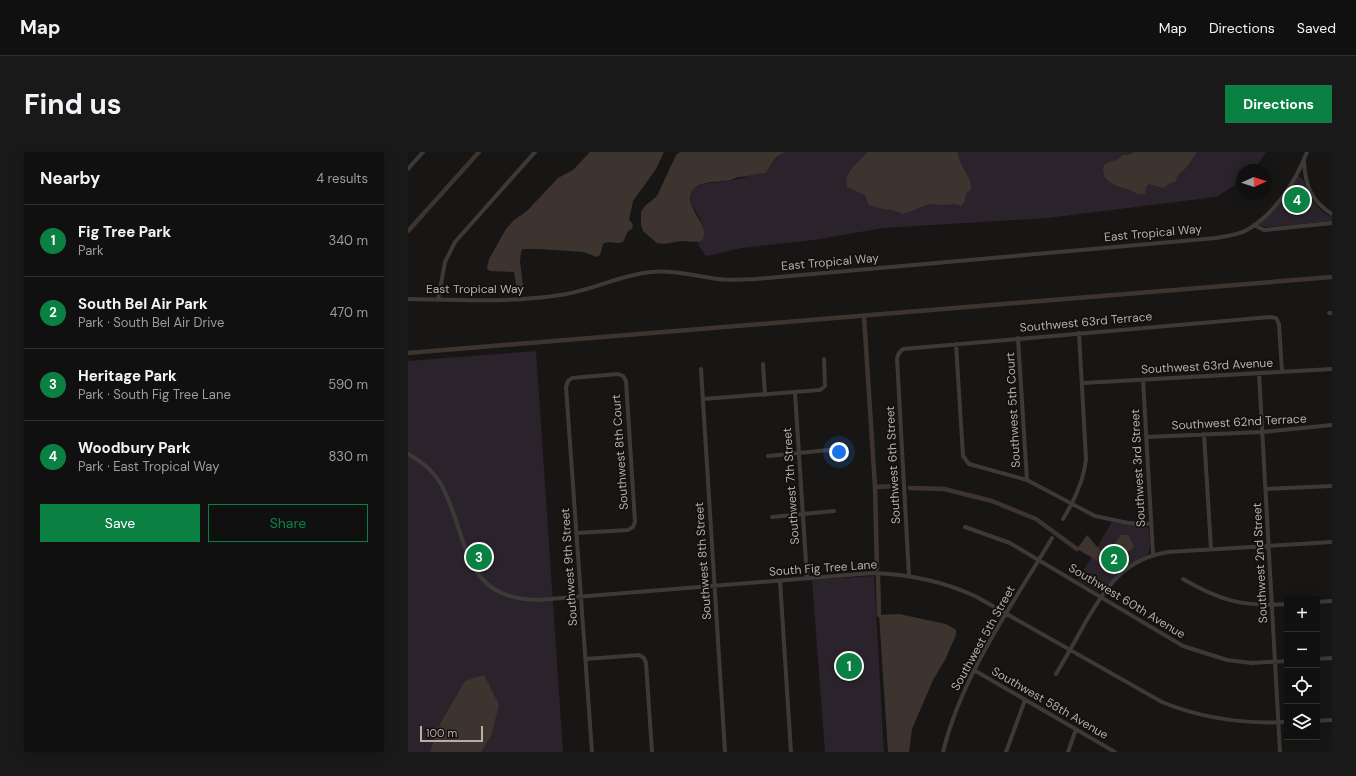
<!DOCTYPE html>
<meta charset="utf-8">
<style>
body{margin:0;font-family:"DM Sans",sans-serif;background:#1a1919;color:#f1f3f6}
.controls{position:absolute;right:12px;bottom:12px;display:grid;overflow:hidden;border-radius:0px;box-shadow:0 2px 10px #0003}
.controls button{width:36px;height:36px;display:grid;place-items:center;padding:0;border:0;border-bottom:1px solid #303030;background:#111010;color:#f1f3f6;font:20px sans-serif}
.compass{position:absolute;left:828px;top:12px;width:36px;height:36px;border-radius:50%;background:#111010;box-shadow:0 2px 10px #0003;rotate:87deg}
.scale{position:absolute;left:12px;bottom:10px;width:63px;box-sizing:border-box;padding-left:4px;border:2px solid #b6afa8;border-top:0;font-size:11px;line-height:14px;white-space:nowrap;color:#b6afa8;-webkit-text-stroke:3px #121110;paint-order:stroke}
.you{position:absolute;left:431px;top:300px;width:14px;height:14px;margin:-10px;border:3px solid #fff;border-radius:50%;background:#1a73e8;box-shadow:0 0 0 6px #1a73e833}
.badge{display:grid;place-items:center;width:26px;height:26px;border-radius:50%;background:#0b8043;color:#fff;font-size:13px;font-weight:700}
.pin{position:absolute;translate:-50% -50%;border:2px solid #fff;box-shadow:0 1px 4px #0006}
.list{margin:0;padding:0;list-style:none}
h2{display:flex;justify-content:space-between;align-items:center;height:52px;margin:0;padding:0 16px;font-size:17px}
h2 small{font-size:13px;font-weight:400;color:#9c9d9f}
.list li{display:grid;grid-template-columns:26px 1fr auto;gap:12px;align-items:center;box-sizing:border-box;height:72px;padding:0 16px;border-top:1px solid #303030}
.list b{display:block;font-size:15px;white-space:nowrap}
.list p{margin:0;font-size:13px;white-space:nowrap;color:#9c9d9f}
.list em{font-size:13px;font-style:normal;color:#9c9d9f}
.actions{display:flex;gap:8px;padding:12px 16px}
.actions a{flex:1;padding:9px 0;border:1px solid #0b8043;border-radius:0px;text-align:center;font-size:14px;color:#0b8043}
.actions .main{background:#0b8043;color:#fff}
.icon{flex:none;width:22px;height:22px;fill:none;stroke:currentColor;stroke-width:2;stroke-linecap:round;stroke-linejoin:round}
.map{position:relative;flex:none;width:924px;height:600px;overflow:hidden;border-radius:0px}
header{display:flex;align-items:center;gap:24px;box-sizing:border-box;height:56px;padding:0 20px;background:#111010;border-bottom:1px solid #303030}
header strong{font-size:19px}
nav{display:flex;gap:22px;margin-inline-start:auto;font-size:14px}
.intro{display:flex;align-items:center;justify-content:space-between;box-sizing:border-box;height:96px;padding:0 24px}
h1{margin:0;font-size:28px}
.button{padding:10px 18px;border-radius:0px;background:#0b8043;color:#fff;font-size:14px;font-weight:700}
main{display:flex;gap:24px;padding:0 24px}
aside{flex:1;background:#111010;border-radius:0px;box-shadow:0 2px 10px #0003}
.map>svg:first-child{display:block}
.green{fill:#2b232b}
.water{fill:#3e342f}
.lines{fill:none;stroke-linecap:round;stroke-linejoin:round}
.canal{stroke:#3e342f;stroke-width:4.5}
.minor{stroke:#3b3a36;stroke-width:4}
.labels{text-anchor:middle;dominant-baseline:central;stroke-width:3.5;stroke-linejoin:round;paint-order:stroke}
.street-label{font-size:12px;fill:#b6afa8;stroke:#121110}
</style>
<header>
<strong>Map</strong>
<nav><a>Map</a><a>Directions</a><a>Saved</a></nav>
</header>
<div class="intro"><h1>Find us</h1><a class="button">Directions</a></div>
<main>
<aside>
<h2>Nearby<small>4 results</small></h2>
<ul class="list">
<li><span class="badge">1</span><div><b>Fig Tree Park</b><p>Park</p></div><em>340 m</em></li>
<li><span class="badge">2</span><div><b>South Bel Air Park</b><p>Park · South Bel Air Drive</p></div><em>470 m</em></li>
<li><span class="badge">3</span><div><b>Heritage Park</b><p>Park · South Fig Tree Lane</p></div><em>590 m</em></li>
<li><span class="badge">4</span><div><b>Woodbury Park</b><p>Park · East Tropical Way</p></div><em>830 m</em></li>
</ul>
<div class="actions"><a class="main">Save</a><a>Share</a></div>
</aside>
<div class="map">
<svg width="924" height="600" viewBox="0 0 924 600">
<rect width="100%" height="100%" fill="#171615"/>
<!-- green -->
<path class="green" d="M377,0H858L846,18H834V29L808,45L640,66L475,76L406,88L334,96L298,104L289,91L292,90C292,83 295,74 292,67C288,56 280,54 283,40C293,28 306,32 320,29C325,28 329,27 335,26C338,26 341,22 346,21C348,21 350,22 352,22C361,19 367,5 377,0Z
M890,24C897,27 897,34 900,40C904,50 913,61 924,65V69L858,75L850,73L870,54Z
M128,199L155,600H0V209Z
M704,370L739,375L741,378L742,396L740,402L712,420L694,439H690L670,428Z
M466,424L476,600H417L404,428Z"/>
<!-- water -->
<path class="water" d="M182,0H256L248,17L225,49L221,68L225,72L224,77L220,79L215,90C207,93 203,88 195,92L192,103L188,105L176,100L131,97H115L113,99L112,110L115,134L114,137L109,138L106,120L82,119L79,116L81,107L98,77L106,68L119,59L150,26L165,18Z
M272,0H377L368,6L357,21C347,22 339,25 330,25C326,26 322,29 318,29C309,30 296,29 288,35C267,51 309,75 292,90L273,89L255,92L249,91L235,79L233,73V60L237,54L249,44L268,3Z
M459,0H550C550,15 565,24 563,37L558,42L556,51L553,54L547,52L534,53L522,52L495,62C482,56 473,58 461,53L457,43L439,35C435,18 452,12 459,0Z
M727,0H789L778,16L770,23L767,30L760,32L756,36L741,32L738,35L737,42C728,44 727,39 719,37C708,34 691,28 696,13C703,8 709,10 715,3H720Z
M679,383L697,404L713,383H720L726,395L702,416L669,397Z
M491,462L538,472L548,478V483L537,508L525,528L504,577L501,600H480L471,463Z
M76,523L91,553L83,584L73,600H22L32,572L57,529Z"/>
<g class="lines">
<!-- canal -->
<path class="canal" d="M0,79L71,0
M456,164L467,335L469,417
M0,201L924,125
M467,335L487,334
M502,336L536,337L584,349L628,367L669,397
M470,425L471,463"/>
<!-- minor -->
<path class="minor" d="M896,9C897,33 903,49 924,62
M0,17L15,0
M846,73L856,78L924,71
M0,147C51,148 101,151 152,143C183,139 211,123 243,120C263,118 283,123 303,126C318,129 333,128 348,127L808,86C818,84 830,83 839,78C867,62 888,29 899,0
M30,148L37,110L47,90L127,0
M921,161H924
M610,186L619,328
M548,192L555,304L561,312L619,328L687,364L720,371L743,372
M355,212L357,243
M293,217L317,600
M851,221L872,600
M735,228L745,402
M675,231L924,217
M387,241L399,426
M295,247L412,238L417,234L416,207
M796,282L803,397
M739,285L854,280L924,273
M0,302C15,310 29,323 36,338C61,389 54,447 130,448L464,421C501,422 534,429 567,444L754,550C795,567 835,572 879,570
M360,304L421,298
M858,337L924,334
M364,365L426,359
M655,367C666,349 676,328 678,307L671,181
M557,375L602,391L775,494L819,508L844,511L879,509
M168,381L220,378L225,375L227,370L218,229L215,224L210,222L164,226L160,229L158,235L184,600
M501,424L489,206L491,201L495,197L862,165L868,166L871,172L874,220
M775,427C813,449 835,455 879,452
M372,429L383,600
M909,450L924,449
M178,507L231,503L236,506L238,511L244,600
M909,507L924,506
M566,518L707,600
M648,522C658,505 668,488 677,471C698,435 716,407 760,400L924,390
M909,569L924,568
M535,600C554,522 604,454 644,386
M598,600L617,548
M660,600L668,577"/>
</g>
<g class="labels">
<!-- street labels -->
<g class="street-label">
<text transform="translate(745 81) rotate(-5)">East Tropical Way</text>
<text transform="translate(422 110) rotate(-5)">East Tropical Way</text>
<text x="67" y="137">East Tropical Way</text>
<text transform="translate(678 170) rotate(-5)">Southwest 63rd Terrace</text>
<text transform="translate(799 214) rotate(-3)">Southwest 63rd Avenue</text>
<text transform="translate(605 258) rotate(-93)">Southwest 5th Court</text>
<text transform="translate(831 270) rotate(-3)">Southwest 62nd Terrace</text>
<text transform="translate(212 300) rotate(-94)">Southwest 8th Court</text>
<text transform="translate(485 313) rotate(-93)">Southwest 6th Street</text>
<text transform="translate(730 316) rotate(-93)">Southwest 3rd Street</text>
<text transform="translate(383 334) rotate(-94)">Southwest 7th Street</text>
<text transform="translate(295 409) rotate(-94)">Southwest 8th Street</text>
<text transform="translate(852 411) rotate(-93)">Southwest 2nd Street</text>
<text transform="translate(161 415) rotate(-94)">Southwest 9th Street</text>
<text transform="translate(415 416) rotate(-4)">South Fig Tree Lane</text>
<text transform="translate(719 449) rotate(31)">Southwest 60th Avenue</text>
<text transform="translate(575 486) rotate(-61)">Southwest 5th Street</text>
<text transform="translate(642 551) rotate(30)">Southwest 58th Avenue</text>
</g>
</g>
</svg>
<div class="controls">
<button>+</button>
<button>−</button>
<button><svg class="icon" aria-label="locate" viewBox="0 0 24 24"><circle cx="12" cy="12" r="6"/><path d="M12 2v4M12 18v4M2 12h4M18 12h4"/></svg></button>
<button><svg class="icon" aria-label="layers" viewBox="0 0 24 24"><path d="M12 4l9 5-9 5-9-5zM3 14l9 5 9-5"/></svg></button>
</div>
<svg class="compass" viewBox="-18 -18 36 36"><path d="M0-13l5 13h-10z" fill="#e53935"/><path d="M0 13l5-13h-10z" fill="#9c9d9f"/></svg>
<div class="scale">100 m</div>
<div class="you"></div>
<div class="pin badge" style="left:441px;top:514px">1</div>
<div class="pin badge" style="left:706px;top:407px">2</div>
<div class="pin badge" style="left:71px;top:405px">3</div>
<div class="pin badge" style="left:889px;top:48px">4</div>
</div>
</main>
